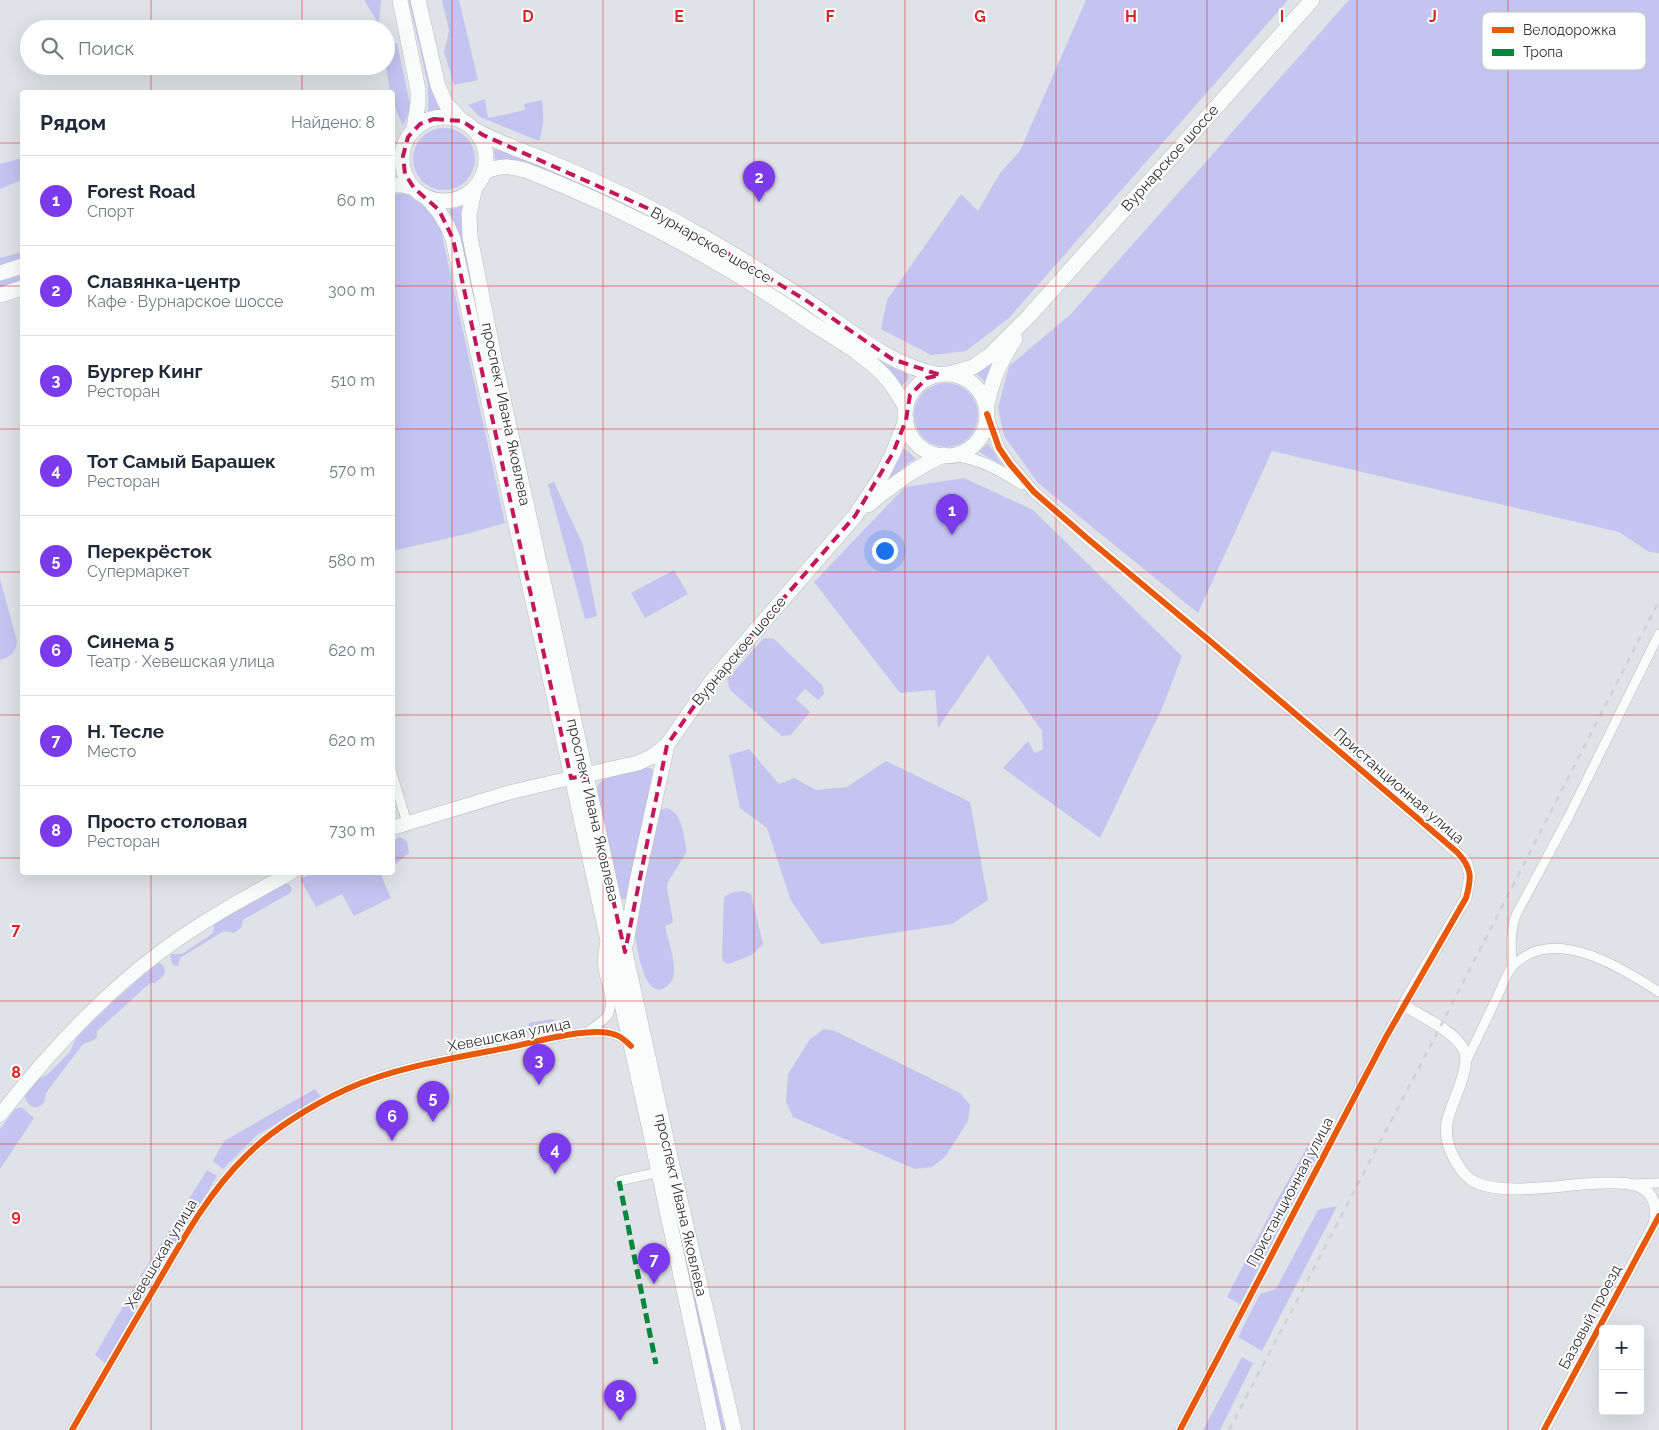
<!DOCTYPE html>
<html lang="ru">
<meta charset="utf-8">
<style>
body{margin:0;font-family:Raleway,sans-serif;background:#f2f2f3;color:#1f2937}
.controls{position:absolute;right:15px;bottom:15px;display:grid;overflow:hidden;border-radius:5px;box-shadow:0 5px 20px #0002}
.controls button{width:45px;height:45px;display:grid;place-items:center;padding:0;border:0;border-bottom:1px solid #e0e1e3;background:#fff;color:#1f2937;font:25px sans-serif}
.you{position:absolute;left:884px;top:550px;width:18px;height:18px;margin:-12px;border:4px solid #fff;border-radius:50%;background:#1a73e8;box-shadow:0 0 0 8px #1a73e833}
.badge{display:grid;place-items:center;width:32px;height:32px;border-radius:50%;background:#7c3aed;color:#fff;font-size:16px;font-weight:700}
.pin{position:absolute;translate:-50% -41px;filter:drop-shadow(0 1px 2px #0008)}
.pin::after{content:'';position:absolute;top:26px;width:18px;height:15px;background:inherit;clip-path:polygon(0 0,100% 0,50% 100%)}
.list{margin:0;padding:0;list-style:none}
h2{display:flex;justify-content:space-between;align-items:center;height:65px;margin:0;padding:0 20px;font-size:21px}
h2 small{font-size:16px;font-weight:400;color:#747a83}
.list li{display:grid;grid-template-columns:32px 1fr auto;gap:15px;align-items:center;box-sizing:border-box;height:90px;padding:0 20px;border-top:1px solid #e0e1e3}
.list b{display:block;font-size:19px;white-space:nowrap}
.list p{margin:0;font-size:16px;white-space:nowrap;color:#747a83}
.list em{font-size:16px;font-style:normal;color:#747a83}
.icon{flex:none;width:28px;height:28px;fill:none;stroke:currentColor;stroke-width:2;stroke-linecap:round;stroke-linejoin:round}
.map{position:relative;flex:none;width:1659px;height:1430px;overflow:hidden}
.search{position:absolute;background:#fff;box-shadow:0 5px 20px #0002;left:20px;top:20px;width:375px;height:55px;display:flex;align-items:center;gap:12px;box-sizing:border-box;padding:0 18px;border-radius:28px;color:#747a83;font-size:19px}
.panel{position:absolute;background:#fff;box-shadow:0 5px 20px #0002;left:20px;top:90px;width:375px;height:785px;border-radius:5px}
.map>svg:first-child{display:block}
.green{fill:#c3c4f0}
.lines{fill:none;stroke-linecap:round;stroke-linejoin:round}
.minor-casing{stroke:#b9b9bd;stroke-width:10}
.tertiary-casing{stroke:#b9b9bd;stroke-width:12}
.secondary-casing{stroke:#b9b9bd;stroke-width:15}
.primary-casing{stroke:#b9b9bd;stroke-width:16}
.minor{stroke:#fafbfb;stroke-width:9}
.tertiary{stroke:#fafbfb;stroke-width:11}
.secondary{stroke:#fafbfb;stroke-width:14}
.primary{stroke:#fafbfb;stroke-width:15}
.rail{stroke:#d1d1d2;stroke-width:2.5;stroke-dasharray:6 6;stroke-linecap:butt}
.quiet{stroke:#00873e;stroke-width:5;stroke-dasharray:10 5;stroke-linecap:butt}
.cycleway-casing{stroke:#fff;stroke-width:9}
.cycleway{stroke:#e8590c;stroke-width:6}
.marked{fill:none;stroke:#c2185b;stroke-width:4;stroke-dasharray:10 6;stroke-linejoin:round}
.grid{fill:none;stroke:#d62828;stroke-width:1;stroke-opacity:0.55}
.labels{text-anchor:middle;dominant-baseline:central;stroke-width:4;stroke-linejoin:round;paint-order:stroke}
.street-label{font-size:15px;fill:#323236;stroke:#fff}
.key{fill:#fff;stroke:#c2c2c3;stroke-width:1}
.key-label{font-size:14px;fill:#323236}
.grid-label{font-size:16px;text-anchor:middle;font-weight:bold;fill:#d62828;stroke:#fff;stroke-width:4;stroke-linejoin:round;paint-order:stroke}
</style>
<div class="map">
<svg width="1659" height="1430" viewBox="0 0 1659 1430">
<rect width="100%" height="100%" fill="#e1e2e7"/>
<!-- green -->
<path class="green" d="M365,0H381L379,24L365,2Z
M409,0H414L446,109L428,113V85Z
M442,0H459L478,80L454,85L444,52L449,31Z
M1086,0H1288L1009,318L966,351L931,355L881,329L887,300L961,194L978,211L1000,173L1020,151Z
M1349,0H1659V553L1649,552L1619,532L1272,451L1198,613L1038,483L1004,436L998,408L1009,366L1071,314Z
M397,43L411,108L403,126L393,103L392,92H390L386,66V44Z
M485,99L488,118L525,110L524,104L542,100C544,114 544,127 539,141L480,117L468,105Z
M413 159a31 31 0 1 1 62 0a31 31 0 1 1-62 0Z
M496,149L548,167L643,212V214L641,215L546,171L520,161L504,159L497,160L495,159L494,151Z
M22,158V180L0,189V164Z
M414,193L432,203L440,226L505,523L470,533L393,551V194Z
M462,206V234L578,765L459,236L449,210Z
M22,252V258L0,265V258Z
M22,275V280L0,287V281Z
M788,295L858,343L887,365L907,373L909,376L908,380L900,387L786,298Z
M1003,344L985,382L975,372Z
M914 415a32 32 0 1 1 64 0a32 32 0 1 1-64 0Z
M988,443L1002,465L979,452Z
M904,448L916,459L909,463L881,487L901,456Z
M964,478L1033,510L1182,656L1163,706L1100,838L1003,768L1028,741L1035,753L1043,749L1042,731L988,655L938,728L935,690L900,693L814,582L905,487Z
M554,482L583,545L597,616L585,619L548,484Z
M674,570L688,594L645,618L631,593Z
M0,579L17,641C16,652 11,657 0,660Z
M764,638L774,639L823,686L824,694L818,700L805,689L796,699L810,712L791,735L782,736L730,690L727,679Z
M749,749L779,784L794,778L816,790L847,787L886,761L970,802L988,900L952,924L821,944L791,901L767,828L740,808L729,755Z
M644,768H650L653,771V777L628,893L626,899H620L597,795C597,789 598,783 603,780C611,774 633,771 644,768Z
M582,788L725,1430H721Z
M667,808C683,813 683,835 687,850L686,853L668,882L667,888L673,921L672,923L665,926C668,939 675,960 674,972C674,979 670,985 664,988C643,1000 635,939 634,926L660,810Z
M400,837L407,841L409,853L393,866V840Z
M315,873H384L381,875L391,898L354,916L342,894L316,907L300,879Z
M285,884H289L292,889L290,893L243,920L241,928L234,933L224,931L180,958L178,966L173,965L170,956L172,954H182L213,933L214,924Z
M743,891L751,894L763,944L752,955L729,964L724,962L722,958L724,897L731,893Z
M157,963L162,964L165,969L164,975L155,983H150L97,1031V1037L94,1040L83,1044L46,1093C45,1112 27,1112 25,1095L38,1079L48,1074L70,1052L76,1038L115,1000Z
M552,1019L556,1021L559,1026L558,1029L530,1035L526,1032L529,1023Z
M824,1029L835,1031L960,1093L970,1105L968,1121L945,1157L932,1167L915,1169L793,1117L786,1102L788,1074L810,1039Z
M315,1089L321,1097L257,1135L223,1169L213,1161L224,1141Z
M21,1107L34,1118L0,1169V1129L15,1109Z
M1309,1144L1320,1150L1240,1304L1227,1297L1276,1202Z
M207,1170L217,1176L153,1283L140,1277Z
M1337,1206L1262,1351L1238,1337L1260,1294L1276,1289L1318,1210Z
M136,1284L147,1290L106,1364L95,1355Z
M1242,1357L1253,1363L1220,1430H1203Z"/>
<g class="lines">
<defs>
<path id="minor" d="M392,773L407,823
M1512,967C1511,949 1510,931 1516,915L1568,818L1659,634
M587,1032C594,1027 603,1022 608,1015C615,1001 605,982 603,969C602,959 603,950 605,941
M1466,1062C1477,1039 1488,1016 1499,993C1503,984 1507,972 1513,966C1552,924 1621,967 1659,992
M619,1181L659,1172
M1634,1184L1659,1183
M72,1430C99,1383 126,1336 154,1289C181,1243 207,1194 246,1156C271,1130 314,1104 347,1089C395,1067 459,1057 511,1047C536,1042 594,1025 616,1035C622,1037 626,1041 631,1046
M1180,1430L1335,1133L1403,1005"/>
<path id="tertiary" d="M987,414L999,448L1010,464L1034,492L1088,539L1210,641L1411,812L1466,861L1470,875L1466,898L1403,1005C1421,1016 1455,1031 1464,1050C1472,1069 1450,1103 1447,1123C1445,1135 1448,1146 1453,1156C1458,1166 1465,1177 1475,1182C1506,1197 1569,1183 1604,1183C1615,1183 1627,1182 1638,1186C1654,1192 1658,1208 1654,1224L1544,1430
M954,455C983,460 998,469 1022,484"/>
<path id="secondary" d="M392,828L511,792L571,778
M0,1115C46,1056 99,998 159,953C200,922 246,897 292,872"/>
<path id="primary" d="M400,0L418,90V103L414,129
M418,0L438,86L446,104L462,121
M402 159a42 42 0 1 1 84 0a42 42 0 1 1-84 0Z
M473,129C497,143 524,151 550,162C598,182 647,205 693,231C731,252 769,276 806,300C849,329 887,365 940,375
M485,172C499,165 511,166 525,170C626,209 724,262 813,324C839,341 869,357 889,381C895,389 900,398 906,407
M392,185H402L414,188
M475,187L469,214L470,237L495,362L671,1161L734,1430
M427,198C439,211 447,222 453,239L649,1126L714,1430
M0,273L22,266
M0,295L22,288
M949,374L973,367L989,356L1029,316L1312,0
M905 415a41 41 0 1 1 82 0a41 41 0 1 1-82 0Z
M986,409C992,380 999,363 1015,339
M868,505C893,485 914,468 944,455
M576,777L638,763L653,756L667,745L711,682L855,516L882,475L893,453L906,420
M626,943L637,881L667,745"/>
</defs>
<!-- minor casing -->
<use href="#minor" class="minor-casing"/>
<!-- tertiary casing -->
<use href="#tertiary" class="tertiary-casing"/>
<!-- secondary casing -->
<use href="#secondary" class="secondary-casing"/>
<!-- primary casing -->
<use href="#primary" class="primary-casing"/>
<!-- minor -->
<use href="#minor" class="minor"/>
<!-- tertiary -->
<use href="#tertiary" class="tertiary"/>
<!-- secondary -->
<use href="#secondary" class="secondary"/>
<!-- primary -->
<use href="#primary" class="primary"/>
<!-- rail -->
<path class="rail" d="M1229,1430L1435,1037L1659,601"/>
<!-- quiet -->
<path class="quiet" d="M619,1181L656,1364"/>
<defs>
<path id="cycleway" d="M987,414L999,448L1010,464L1034,492L1088,539L1210,641L1457,852C1472,868 1472,877 1466,898L1386,1037L1180,1430
M72,1430C99,1383 126,1336 154,1289C181,1243 207,1194 246,1156C271,1130 314,1104 347,1089C395,1067 459,1057 511,1047C536,1042 594,1025 616,1035C622,1037 626,1041 631,1046
M1544,1430L1659,1216"/>
</defs>
<!-- cycleway casing -->
<use href="#cycleway" class="cycleway-casing"/>
<!-- cycleway -->
<use href="#cycleway" class="cycleway"/>
</g>
<!-- marked area -->
<path class="marked" d="M434,119L462,121L483,135L665,216L804,299L892,359L940,375L927,378L910,395L906,420L893,453L855,516L711,682L667,745L625,952L585,776L571,778L453,239L439,210L414,188L405,174L403,156L408,137L420,124Z"/>
<!-- grid -->
<path class="grid" d="M151,0V29M302,0V29M452,0V1430M603,0V1430M754,0V1430M905,0V1430M1056,0V1430M1207,0V1430M1357,0V1430M1508,0V1430M151,66V92M302,66V92M0,143H22M392,143H1659M0,286H22M392,286H1659M0,429H22M392,429H1659M0,572H22M392,572H1659M0,715H22M392,715H1659M0,858H22M392,858H1659M151,872V1430M302,872V1430M0,1001H1659M0,1144H1659M0,1287H1659"/>
<g class="labels">
<!-- street labels -->
<g class="street-label">
<text transform="translate(1170 158) rotate(-48)">Вурнарское шоссе</text>
<text transform="translate(711 245) rotate(30)">Вурнарское шоссе</text>
<text transform="translate(506 414) rotate(78)">проспект Ивана Яковлева</text>
<text transform="translate(739 651) rotate(-50)">Вурнарское шоссе</text>
<text transform="translate(1399 786) rotate(41)">Пристанционная улица</text>
<text transform="translate(593 810) rotate(77)">проспект Ивана Яковлева</text>
<text transform="translate(509 1035) rotate(-11)">Хевешская улица</text>
<text transform="translate(1290 1192) rotate(-62)">Пристанционная улица</text>
<text transform="translate(681 1205) rotate(77)">проспект Ивана Яковлева</text>
<text transform="translate(161 1254) rotate(-59)">Хевешская улица</text>
<text transform="translate(1590 1317) rotate(-62)">Базовый проезд</text>
</g>
</g>
<!-- legend -->
<rect x="1482" y="12" width="164" height="58" rx="8" class="key"/>
<rect x="1492" y="27" width="22" height="6" fill="#e8590c"/>
<rect x="1492" y="49" width="22" height="7" fill="#00873e"/>
<g class="key-label">
<text x="1523" y="35">Велодорожка</text>
<text x="1523" y="57">Тропа</text>
</g>
<g class="grid-label">
<text x="528" y="22">D</text>
<text x="679" y="22">E</text>
<text x="830" y="22">F</text>
<text x="980" y="22">G</text>
<text x="1131" y="22">H</text>
<text x="1282" y="22">I</text>
<text x="1433" y="22">J</text>
<text x="16" y="935">7</text>
<text x="16" y="1078">8</text>
<text x="16" y="1221">9</text>
</g>
</svg>
<div class="controls">
<button>+</button>
<button>−</button>
</div>
<div class="you"></div>
<div class="pin badge" style="left:952px;top:535px">1</div>
<div class="pin badge" style="left:759px;top:202px">2</div>
<div class="pin badge" style="left:539px;top:1085px">3</div>
<div class="pin badge" style="left:555px;top:1174px">4</div>
<div class="pin badge" style="left:433px;top:1122px">5</div>
<div class="pin badge" style="left:392px;top:1141px">6</div>
<div class="pin badge" style="left:654px;top:1284px">7</div>
<div class="pin badge" style="left:620px;top:1421px">8</div>
<div class="search"><svg class="icon" aria-label="search" viewBox="0 0 24 24"><circle cx="10" cy="10" r="6"/><path d="M15 15l6 6"/></svg>Поиск</div>
<section class="panel">
<h2>Рядом<small>Найдено: 8</small></h2>
<ul class="list">
<li><span class="badge">1</span><div><b>Forest Road</b><p>Спорт</p></div><em>60 m</em></li>
<li><span class="badge">2</span><div><b>Славянка-центр</b><p>Кафе · Вурнарское шоссе</p></div><em>300 m</em></li>
<li><span class="badge">3</span><div><b>Бургер Кинг</b><p>Ресторан</p></div><em>510 m</em></li>
<li><span class="badge">4</span><div><b>Тот Самый Барашек</b><p>Ресторан</p></div><em>570 m</em></li>
<li><span class="badge">5</span><div><b>Перекрёсток</b><p>Супермаркет</p></div><em>580 m</em></li>
<li><span class="badge">6</span><div><b>Синема 5</b><p>Театр · Хевешская улица</p></div><em>620 m</em></li>
<li><span class="badge">7</span><div><b>Н. Тесле</b><p>Место</p></div><em>620 m</em></li>
<li><span class="badge">8</span><div><b>Просто столовая</b><p>Ресторан</p></div><em>730 m</em></li>
</ul>
</section>
</div>
